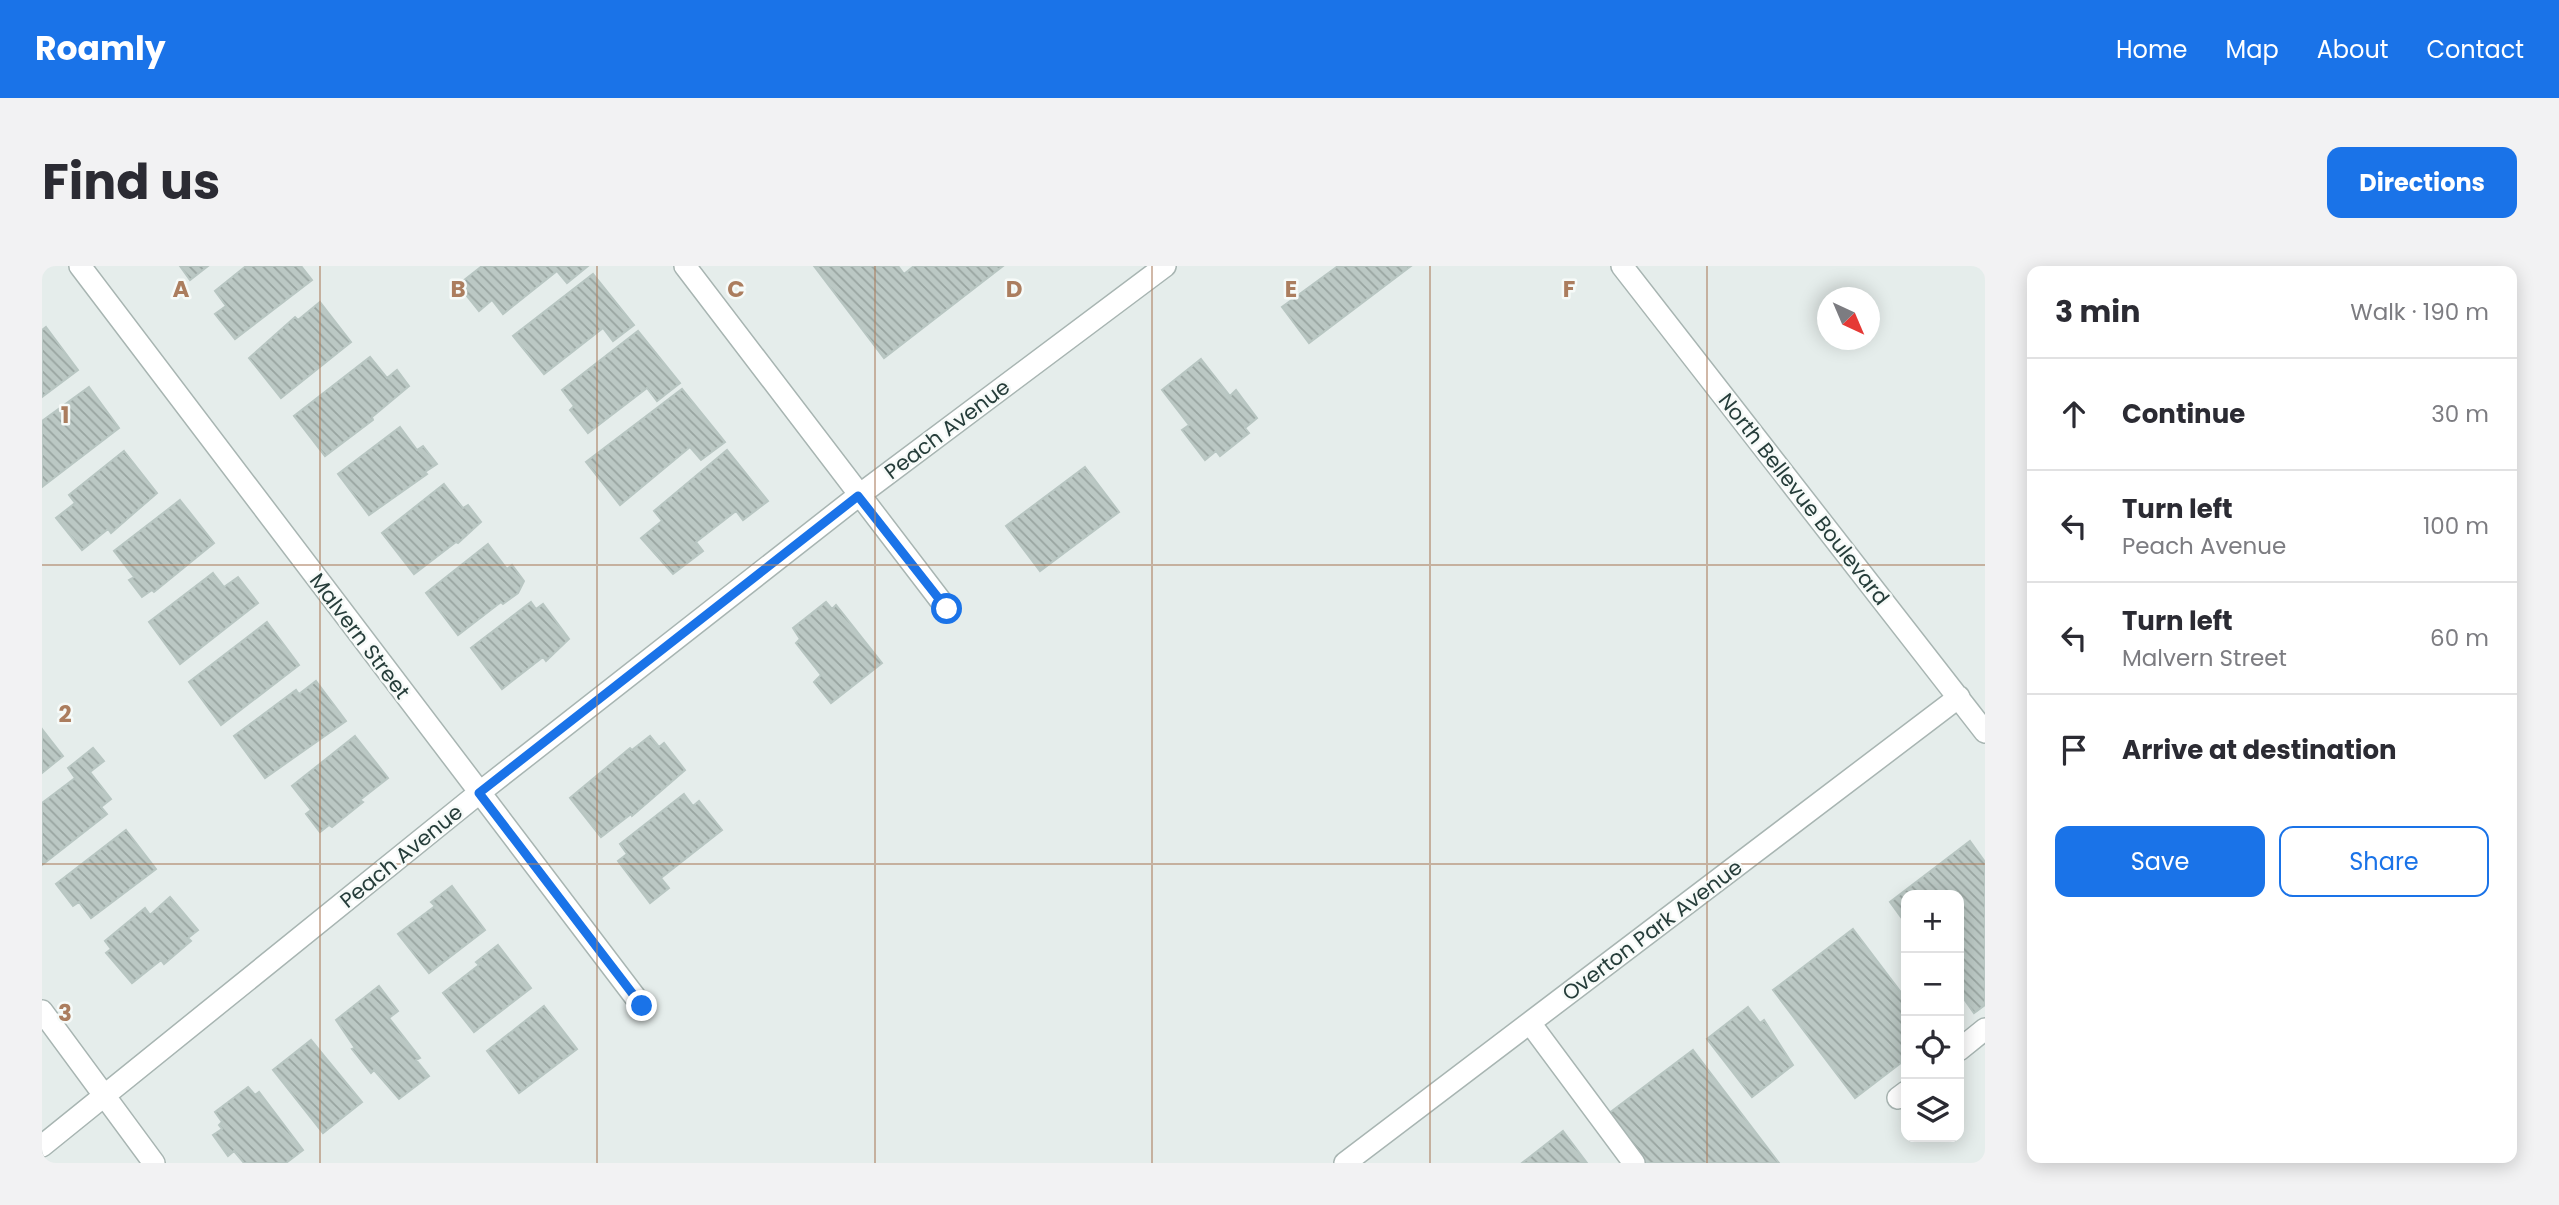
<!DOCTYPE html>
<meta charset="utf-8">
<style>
body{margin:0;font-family:Poppins,sans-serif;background:#f2f2f3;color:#2b2b33}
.controls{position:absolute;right:21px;bottom:21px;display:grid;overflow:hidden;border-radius:14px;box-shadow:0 4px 18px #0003}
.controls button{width:63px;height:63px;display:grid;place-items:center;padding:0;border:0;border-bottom:2px solid #e1e1e2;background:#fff;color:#2b2b33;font:35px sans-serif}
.compass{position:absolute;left:1775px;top:21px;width:63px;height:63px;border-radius:50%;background:#fff;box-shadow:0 4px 18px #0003;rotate:136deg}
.stop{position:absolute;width:21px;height:21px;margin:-16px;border:5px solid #1a73e8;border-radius:50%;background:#fff}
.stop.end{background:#1a73e8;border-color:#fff;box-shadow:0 2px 7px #0008}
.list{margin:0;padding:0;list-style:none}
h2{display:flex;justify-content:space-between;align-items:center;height:91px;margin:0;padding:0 28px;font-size:30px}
h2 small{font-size:23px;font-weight:400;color:#7c7c81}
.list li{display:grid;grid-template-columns:46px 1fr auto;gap:21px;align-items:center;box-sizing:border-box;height:112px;padding:0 28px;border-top:2px solid #e1e1e2}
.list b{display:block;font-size:26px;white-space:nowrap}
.list p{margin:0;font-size:23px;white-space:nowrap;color:#7c7c81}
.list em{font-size:23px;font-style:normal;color:#7c7c81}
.actions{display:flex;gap:14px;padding:21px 28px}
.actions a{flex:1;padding:16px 0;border:2px solid #1a73e8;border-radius:14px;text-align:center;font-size:24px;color:#1a73e8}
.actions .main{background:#1a73e8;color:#fff}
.icon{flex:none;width:38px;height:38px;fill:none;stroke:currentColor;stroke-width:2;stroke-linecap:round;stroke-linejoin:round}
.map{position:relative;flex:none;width:1943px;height:897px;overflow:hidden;border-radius:14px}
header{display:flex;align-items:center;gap:42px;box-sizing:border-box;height:98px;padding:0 35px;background:#1a73e8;color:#fff}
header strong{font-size:33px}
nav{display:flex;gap:38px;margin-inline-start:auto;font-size:24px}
.intro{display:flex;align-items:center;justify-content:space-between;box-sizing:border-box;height:168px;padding:0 42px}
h1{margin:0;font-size:49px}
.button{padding:18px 32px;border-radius:14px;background:#1a73e8;color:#fff;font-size:24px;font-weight:700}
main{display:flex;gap:42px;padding:0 42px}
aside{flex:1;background:#fff;border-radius:14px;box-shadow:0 4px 18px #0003}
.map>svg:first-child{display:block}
.building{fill:url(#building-back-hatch);stroke:#b8c6c2;stroke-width:2}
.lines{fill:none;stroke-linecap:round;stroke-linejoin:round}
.minor-casing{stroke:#a8b5b2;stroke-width:24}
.minor{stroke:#fff;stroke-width:21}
.route{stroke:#1a73e8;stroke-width:9}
.grid{fill:none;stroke:#ab7d5e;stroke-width:2;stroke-opacity:0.55}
.labels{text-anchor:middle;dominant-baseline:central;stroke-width:5;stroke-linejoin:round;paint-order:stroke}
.street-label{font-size:21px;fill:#263d3a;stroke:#f6faf8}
.grid-label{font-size:23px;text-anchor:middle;font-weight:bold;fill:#ab7d5e;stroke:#f6faf8;stroke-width:5;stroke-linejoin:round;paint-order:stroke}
</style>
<header>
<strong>Roamly</strong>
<nav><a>Home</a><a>Map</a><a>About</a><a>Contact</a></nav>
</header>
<div class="intro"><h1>Find us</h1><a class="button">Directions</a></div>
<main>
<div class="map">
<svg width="1943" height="897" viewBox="0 0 1943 897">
<defs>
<pattern id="building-back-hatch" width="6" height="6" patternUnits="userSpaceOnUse" patternTransform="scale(1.75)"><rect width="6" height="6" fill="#bbc8c4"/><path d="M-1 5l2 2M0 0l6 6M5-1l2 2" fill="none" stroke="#98a4a0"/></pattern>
</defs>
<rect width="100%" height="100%" fill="#e5edeb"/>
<!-- building -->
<path class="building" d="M138,0H166L148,14Z
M204,0H259L270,14L193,73L173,48L184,40L173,25Z
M440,0H546L525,17L515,5L461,48L450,34L437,45L416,19Z
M772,0H856L862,8L872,0H961L842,92Z
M1296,0H1369L1267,77L1240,41Z
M551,8L592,59L571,75L561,62L502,108L471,70Z
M278,36L309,76L239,132L207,92L253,51L256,54Z
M4,61L36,104L0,131V64Z
M596,65L638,117L615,135L605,122L546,167L528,144L532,140L520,124Z
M328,91L345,112L355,104L367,120L330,151L331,154L283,190L252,150Z
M1159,93L1188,130L1194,124L1215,152L1203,162L1207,167L1178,190L1174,185L1163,194L1140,164L1147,159L1120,124Z
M47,121L77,162L0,221V155Z
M640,123L683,176L659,194L648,181L578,239L544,196Z
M358,161L375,184L381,180L395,198L383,206L385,208L327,249L296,208Z
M685,184L726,235L701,254L694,245L654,276L661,285L631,308L599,272L620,255L612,245Z
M82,185L115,227L69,267L66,263L40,284L14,252L33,237L27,229Z
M1043,201L1077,246L998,305L964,260Z
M402,218L421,242L426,239L439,256L416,277L414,276L372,308L340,267Z
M138,234L172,277L112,326L110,324L100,331L87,314L92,311L72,285Z
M446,278L465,303L470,299L482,315L476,327L461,338L459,336L416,369L384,327Z
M171,307L182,321L196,311L216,337L138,398L107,356Z
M489,336L494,343L501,338L527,373L504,395L501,391L460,423L429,382Z
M784,336L790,343L794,339L840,397L789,437L772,416L779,409L754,377L758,373L751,362Z
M225,356L257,399L179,459L147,416Z
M274,415L304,455L223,512L192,470L254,424L257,428Z
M0,463L21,490L0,507Z
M313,470L346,512L318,534L321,536L290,561L287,559L278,566L264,548L269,544L250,520Z
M608,470L617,481L622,477L643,504L590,550L589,548L559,571L528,532L588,482L590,484Z
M51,482L62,495L48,506L69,533L59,541L65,548L0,599V537L33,512L26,502Z
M642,528L651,540L657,535L680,564L619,612L627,622L608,637L576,595L585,588L578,578Z
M84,564L114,603L49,652L37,636L31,640L14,618Z
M1928,575L1943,596V739L1932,747L1917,726V629H1864V658L1848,636Z
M410,620L443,664L387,707L356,668L393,640L389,636Z
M128,631L156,664L146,672L149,675L122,698L119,694L90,717L64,687L69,683L63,675L103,642L108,649Z
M1811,663L1864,733V793L1813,832L1731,724Z
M456,679L489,722L432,766L401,727L437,699L434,696Z
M337,720L356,745L347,752L378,792L374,794L387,810L357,833L332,804L329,807L310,783L313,782L294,754Z
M502,740L535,783L477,827L445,785Z
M1706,741L1718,757L1722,754L1751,799L1710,831L1665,773Z
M269,774L320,836L281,867L231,804Z
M1651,784L1737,897H1603L1566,848Z
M206,821L213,829L217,826L261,884L244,897H202L192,885L186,890L171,869L180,863L177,859L180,856L173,846Z
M1521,865L1545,897H1480Z"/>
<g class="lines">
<defs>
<path id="minor" d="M38,0L600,740
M643,0L905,343
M1580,0L1943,466
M0,745L112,897
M1488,757L1592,897
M1917,784L1943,763
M1856,832L1864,826
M0,880L437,527L816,230L1123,0
M1303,897L1917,431"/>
</defs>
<!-- minor casing -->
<use href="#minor" class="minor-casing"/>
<!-- minor -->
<use href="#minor" class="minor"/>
</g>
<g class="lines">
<!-- route -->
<path class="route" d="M600,740L437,527L816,230L905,343"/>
</g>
<!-- grid -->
<path class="grid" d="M278,0V897M555,0V897M833,0V897M1110,0V897M1388,0V897M1665,0V897M0,299H1943M0,598H1943"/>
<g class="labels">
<!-- street labels -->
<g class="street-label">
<text transform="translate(905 163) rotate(-37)">Peach Avenue</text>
<text transform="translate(1762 233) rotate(52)">North Bellevue Boulevard</text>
<text transform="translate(318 370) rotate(53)">Malvern Street</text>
<text transform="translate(359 590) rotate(-39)">Peach Avenue</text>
<text transform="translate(1610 664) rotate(-37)">Overton Park Avenue</text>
</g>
</g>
<g class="grid-label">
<text x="139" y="31">A</text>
<text x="416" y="31">B</text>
<text x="694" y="31">C</text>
<text x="972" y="31">D</text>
<text x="1249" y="31">E</text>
<text x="1527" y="31">F</text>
<text x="23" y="157">1</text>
<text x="23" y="456">2</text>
<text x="23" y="755">3</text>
</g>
</svg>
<div class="controls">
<button>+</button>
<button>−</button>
<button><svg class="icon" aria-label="locate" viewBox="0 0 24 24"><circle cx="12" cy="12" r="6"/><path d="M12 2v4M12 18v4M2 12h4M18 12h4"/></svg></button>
<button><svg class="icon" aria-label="layers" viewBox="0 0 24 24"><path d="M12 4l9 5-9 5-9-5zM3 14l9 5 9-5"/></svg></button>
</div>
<svg class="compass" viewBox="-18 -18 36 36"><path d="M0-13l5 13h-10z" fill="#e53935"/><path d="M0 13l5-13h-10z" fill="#7c7c81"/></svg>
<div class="stop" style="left:905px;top:343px"></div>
<div class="stop end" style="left:600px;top:740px"></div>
</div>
<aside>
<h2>3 min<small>Walk · 190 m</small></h2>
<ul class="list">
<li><svg class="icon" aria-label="ahead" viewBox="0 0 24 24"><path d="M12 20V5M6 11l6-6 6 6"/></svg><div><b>Continue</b></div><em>30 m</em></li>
<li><svg class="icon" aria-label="left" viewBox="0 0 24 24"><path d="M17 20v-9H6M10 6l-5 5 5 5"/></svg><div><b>Turn left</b><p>Peach Avenue</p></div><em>100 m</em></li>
<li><svg class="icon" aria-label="left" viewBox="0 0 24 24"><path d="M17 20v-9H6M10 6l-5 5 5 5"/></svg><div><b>Turn left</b><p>Malvern Street</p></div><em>60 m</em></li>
<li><svg class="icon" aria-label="arrive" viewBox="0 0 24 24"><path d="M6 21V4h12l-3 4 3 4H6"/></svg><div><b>Arrive at destination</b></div></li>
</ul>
<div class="actions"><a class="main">Save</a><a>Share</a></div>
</aside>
</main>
